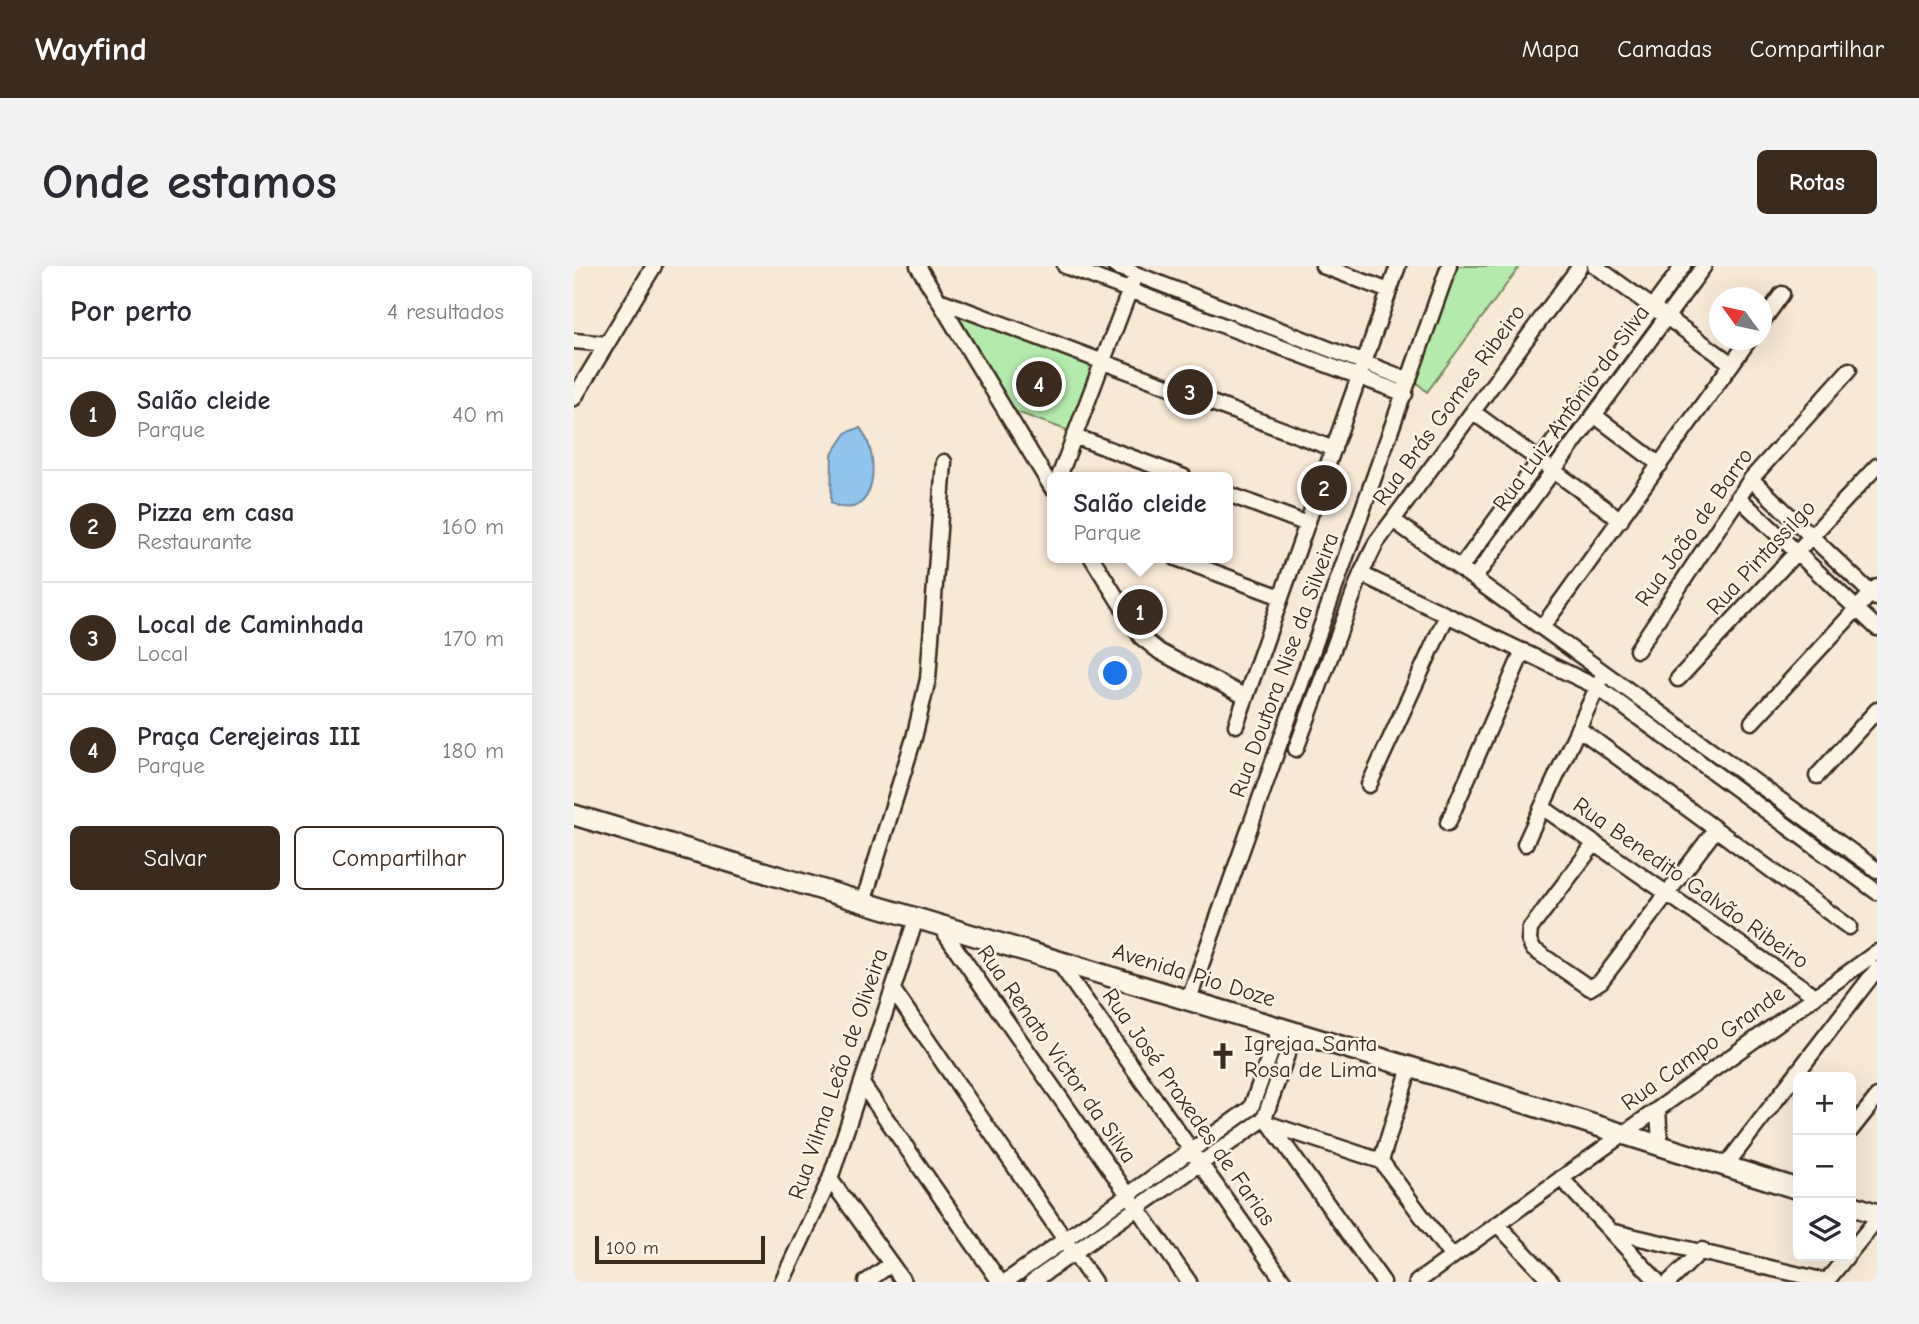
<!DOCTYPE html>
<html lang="pt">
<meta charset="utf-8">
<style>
body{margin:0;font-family:"Comic Neue",sans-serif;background:#f2f2f3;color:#2b2b33}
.controls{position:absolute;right:21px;bottom:21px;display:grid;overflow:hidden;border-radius:10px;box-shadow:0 7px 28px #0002}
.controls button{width:63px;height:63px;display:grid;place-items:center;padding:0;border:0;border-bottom:2px solid #e1e1e2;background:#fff;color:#2b2b33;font:35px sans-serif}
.compass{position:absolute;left:1135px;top:21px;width:63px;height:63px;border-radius:50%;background:#fff;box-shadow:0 7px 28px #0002;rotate:303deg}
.scale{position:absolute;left:21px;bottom:18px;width:170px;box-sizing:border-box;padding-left:7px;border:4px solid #3b2a1e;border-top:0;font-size:19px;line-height:24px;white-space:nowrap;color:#3b2a1e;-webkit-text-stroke:5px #fcf5e5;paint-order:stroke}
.you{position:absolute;left:542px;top:408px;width:24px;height:24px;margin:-18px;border:5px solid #fff;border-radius:50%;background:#1a73e8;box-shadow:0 0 0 10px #1a73e833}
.badge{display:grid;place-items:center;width:46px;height:46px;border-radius:50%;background:#3b2a1e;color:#fff;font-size:23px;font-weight:700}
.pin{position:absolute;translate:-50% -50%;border:4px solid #fff;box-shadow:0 2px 7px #0006}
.popup{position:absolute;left:473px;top:206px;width:186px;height:91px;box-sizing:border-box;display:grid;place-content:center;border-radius:10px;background:#fff;filter:drop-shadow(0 2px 5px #0005);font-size:23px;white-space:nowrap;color:#7c7c81}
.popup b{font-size:26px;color:#2b2b33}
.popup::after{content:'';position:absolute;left:50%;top:100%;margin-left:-14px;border:14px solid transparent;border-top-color:#fff}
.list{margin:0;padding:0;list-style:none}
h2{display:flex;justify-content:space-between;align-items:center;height:91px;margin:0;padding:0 28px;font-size:30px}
h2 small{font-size:23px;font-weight:400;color:#7c7c81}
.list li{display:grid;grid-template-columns:46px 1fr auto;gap:21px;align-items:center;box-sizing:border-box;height:112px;padding:0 28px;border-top:2px solid #e1e1e2}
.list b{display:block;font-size:26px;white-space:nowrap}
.list p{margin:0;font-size:23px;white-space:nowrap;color:#7c7c81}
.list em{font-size:23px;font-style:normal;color:#7c7c81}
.actions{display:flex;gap:14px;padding:21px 28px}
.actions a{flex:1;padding:16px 0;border:2px solid #3b2a1e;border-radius:10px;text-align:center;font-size:24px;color:#3b2a1e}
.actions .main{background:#3b2a1e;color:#fff}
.icon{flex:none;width:38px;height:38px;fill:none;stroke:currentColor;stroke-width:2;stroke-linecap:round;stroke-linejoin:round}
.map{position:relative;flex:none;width:1303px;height:1016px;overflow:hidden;border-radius:10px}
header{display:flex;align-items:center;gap:42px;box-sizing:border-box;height:98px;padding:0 35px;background:#3b2a1e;color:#fff}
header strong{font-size:33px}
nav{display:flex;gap:38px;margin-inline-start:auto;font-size:24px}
.intro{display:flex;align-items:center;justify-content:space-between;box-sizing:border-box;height:168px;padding:0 42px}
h1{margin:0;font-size:49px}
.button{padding:18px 32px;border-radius:10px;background:#3b2a1e;color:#fff;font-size:24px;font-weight:700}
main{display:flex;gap:42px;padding:0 42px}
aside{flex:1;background:#fff;border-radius:10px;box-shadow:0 7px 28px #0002}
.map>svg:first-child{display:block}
.green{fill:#b4ebad;stroke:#788a66;stroke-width:2}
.water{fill:#91c5ee;stroke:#6f879b;stroke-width:2}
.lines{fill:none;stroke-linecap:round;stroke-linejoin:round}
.street-casing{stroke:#3b2a1e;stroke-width:19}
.secondary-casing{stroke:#3b2a1e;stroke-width:24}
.street{stroke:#fcf5e5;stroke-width:14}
.secondary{stroke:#fcf5e5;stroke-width:19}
.labels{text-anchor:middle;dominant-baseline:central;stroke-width:5;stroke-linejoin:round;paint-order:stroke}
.street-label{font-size:23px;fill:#3b2a1e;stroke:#fcf5e5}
.poi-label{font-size:23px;fill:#3b2a1e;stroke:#fcf5e5;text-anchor:start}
</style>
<header>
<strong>Wayfind</strong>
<nav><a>Mapa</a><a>Camadas</a><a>Compartilhar</a></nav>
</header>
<div class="intro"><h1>Onde estamos</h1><a class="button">Rotas</a></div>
<main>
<aside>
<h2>Por perto<small>4 resultados</small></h2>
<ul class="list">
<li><span class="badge">1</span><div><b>Salão cleide</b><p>Parque</p></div><em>40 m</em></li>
<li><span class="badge">2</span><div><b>Pizza em casa</b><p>Restaurante</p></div><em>160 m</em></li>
<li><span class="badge">3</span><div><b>Local de Caminhada</b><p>Local</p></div><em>170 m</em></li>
<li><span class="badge">4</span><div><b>Praça Cerejeiras III</b><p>Parque</p></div><em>180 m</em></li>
</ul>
<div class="actions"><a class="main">Salvar</a><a>Compartilhar</a></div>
</aside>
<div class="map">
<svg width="1303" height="1016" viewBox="0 0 1303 1016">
<rect width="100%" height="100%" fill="#f8e8d6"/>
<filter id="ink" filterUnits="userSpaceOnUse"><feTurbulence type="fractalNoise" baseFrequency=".0143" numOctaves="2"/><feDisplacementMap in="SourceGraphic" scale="14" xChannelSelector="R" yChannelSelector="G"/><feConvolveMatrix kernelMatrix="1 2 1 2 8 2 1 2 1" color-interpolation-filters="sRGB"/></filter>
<g filter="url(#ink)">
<!-- green -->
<path class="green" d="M879,0H946L853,126L840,114Z
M365,36L524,97L498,166L426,140Z"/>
<!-- water -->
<path class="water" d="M286,162C308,189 303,260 257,237L258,188L273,166Z"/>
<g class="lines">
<defs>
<path id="street" d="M344,0L478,222
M491,0L831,128
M541,0L835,114
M749,0L815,25
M1021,0L1158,98
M365,34L760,183
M1188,56L1208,28
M0,75L33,78
M0,132L80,0
M899,146L1047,254
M1020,149L1086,199
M500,170L610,211
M485,211L558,18
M1177,213L1302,332
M654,228L733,258
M1164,231L1303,362
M819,254L1303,604
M518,292L567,371L586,386L672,431
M602,292L707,331
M887,301L1109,0
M787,308L1023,421L1303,626
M901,311L1130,0
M969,360L1175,74
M1063,384L1177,213L1275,104
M1104,413L1303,200
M1178,456L1303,321
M662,459L824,0
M1004,462L1275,661
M722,483L787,308L802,277L1006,0
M1243,510L1303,444
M795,519L873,349
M968,541L1241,730
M874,557L949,385
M1021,577L956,663L955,674L959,683L1016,722L1027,715L1142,563
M951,578L1027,413
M289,637L340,472L354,413L370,196
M366,660L615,1016
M483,694L710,1016
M319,724L520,1016
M615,733L875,0
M288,818L426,1016
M1084,843L1086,878
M696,858L809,1016
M698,859L807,895L878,991
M1277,864L1303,831
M807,895L836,801
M1152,899L1303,703
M987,912L1084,1016
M256,913L330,1016
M924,959L978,1016
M1040,966L1252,1015
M1277,985L1303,953
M208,1016L256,913L342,653
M292,1016L317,998
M431,1016L677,842L706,761
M458,1016L690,853L721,766
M843,1016L1303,686
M1095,1016L1128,984
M1252,1016L1273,990"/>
<path id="secondary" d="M0,549L836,801L1224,923
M1277,939L1303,948"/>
</defs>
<!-- street casing -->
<use href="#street" class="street-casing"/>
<!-- secondary casing -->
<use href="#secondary" class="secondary-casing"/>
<!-- street -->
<use href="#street" class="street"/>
<!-- secondary -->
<use href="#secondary" class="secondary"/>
</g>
</g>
<!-- icons -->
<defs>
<symbol id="church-bare" viewBox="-9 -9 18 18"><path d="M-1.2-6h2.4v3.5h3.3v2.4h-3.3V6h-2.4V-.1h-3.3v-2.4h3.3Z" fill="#3b2a1e" stroke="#fcf5e5" stroke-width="2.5" paint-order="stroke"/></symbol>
</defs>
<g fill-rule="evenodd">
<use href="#church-bare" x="630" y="771" width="38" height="38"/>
</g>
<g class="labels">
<!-- street labels -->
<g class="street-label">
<text transform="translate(875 139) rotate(-54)">Rua Brás Gomes Ribeiro</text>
<text transform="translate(997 142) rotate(-54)">Rua Luiz Antônio da Silva</text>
<text transform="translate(1120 261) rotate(-55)">Rua João de Barro</text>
<text transform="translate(1187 291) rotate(-47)">Rua Pintassilgo</text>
<text transform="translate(710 399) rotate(-70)">Rua Doutora Nise da Silveira</text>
<text transform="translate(1117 617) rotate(35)">Rua Benedito Galvão Ribeiro</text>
<text transform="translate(620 709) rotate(17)">Avenida Pio Doze</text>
<text transform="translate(1129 782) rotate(-36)">Rua Campo Grande</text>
<text transform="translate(483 788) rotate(55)">Rua Renato Victor da Silva</text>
<text transform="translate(264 808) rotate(-71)">Rua Vilma Leão de Oliveira</text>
<text transform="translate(615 841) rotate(55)">Rua José Praxedes de Farias</text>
</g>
<!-- poi labels -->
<g class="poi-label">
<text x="670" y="777">Igrejaa Santa<tspan x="670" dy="26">Rosa de Lima</tspan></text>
</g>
</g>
</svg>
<div class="controls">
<button>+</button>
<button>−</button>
<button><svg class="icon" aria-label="layers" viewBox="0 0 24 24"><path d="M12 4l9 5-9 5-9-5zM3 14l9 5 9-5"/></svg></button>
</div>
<svg class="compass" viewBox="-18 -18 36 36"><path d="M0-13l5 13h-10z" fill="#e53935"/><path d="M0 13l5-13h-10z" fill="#7c7c81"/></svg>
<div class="scale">100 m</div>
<div class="you"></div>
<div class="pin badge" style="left:566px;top:346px">1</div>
<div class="popup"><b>Salão cleide</b>Parque</div>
<div class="pin badge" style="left:750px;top:222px">2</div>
<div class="pin badge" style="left:616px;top:126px">3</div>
<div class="pin badge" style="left:465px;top:118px">4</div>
</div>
</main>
